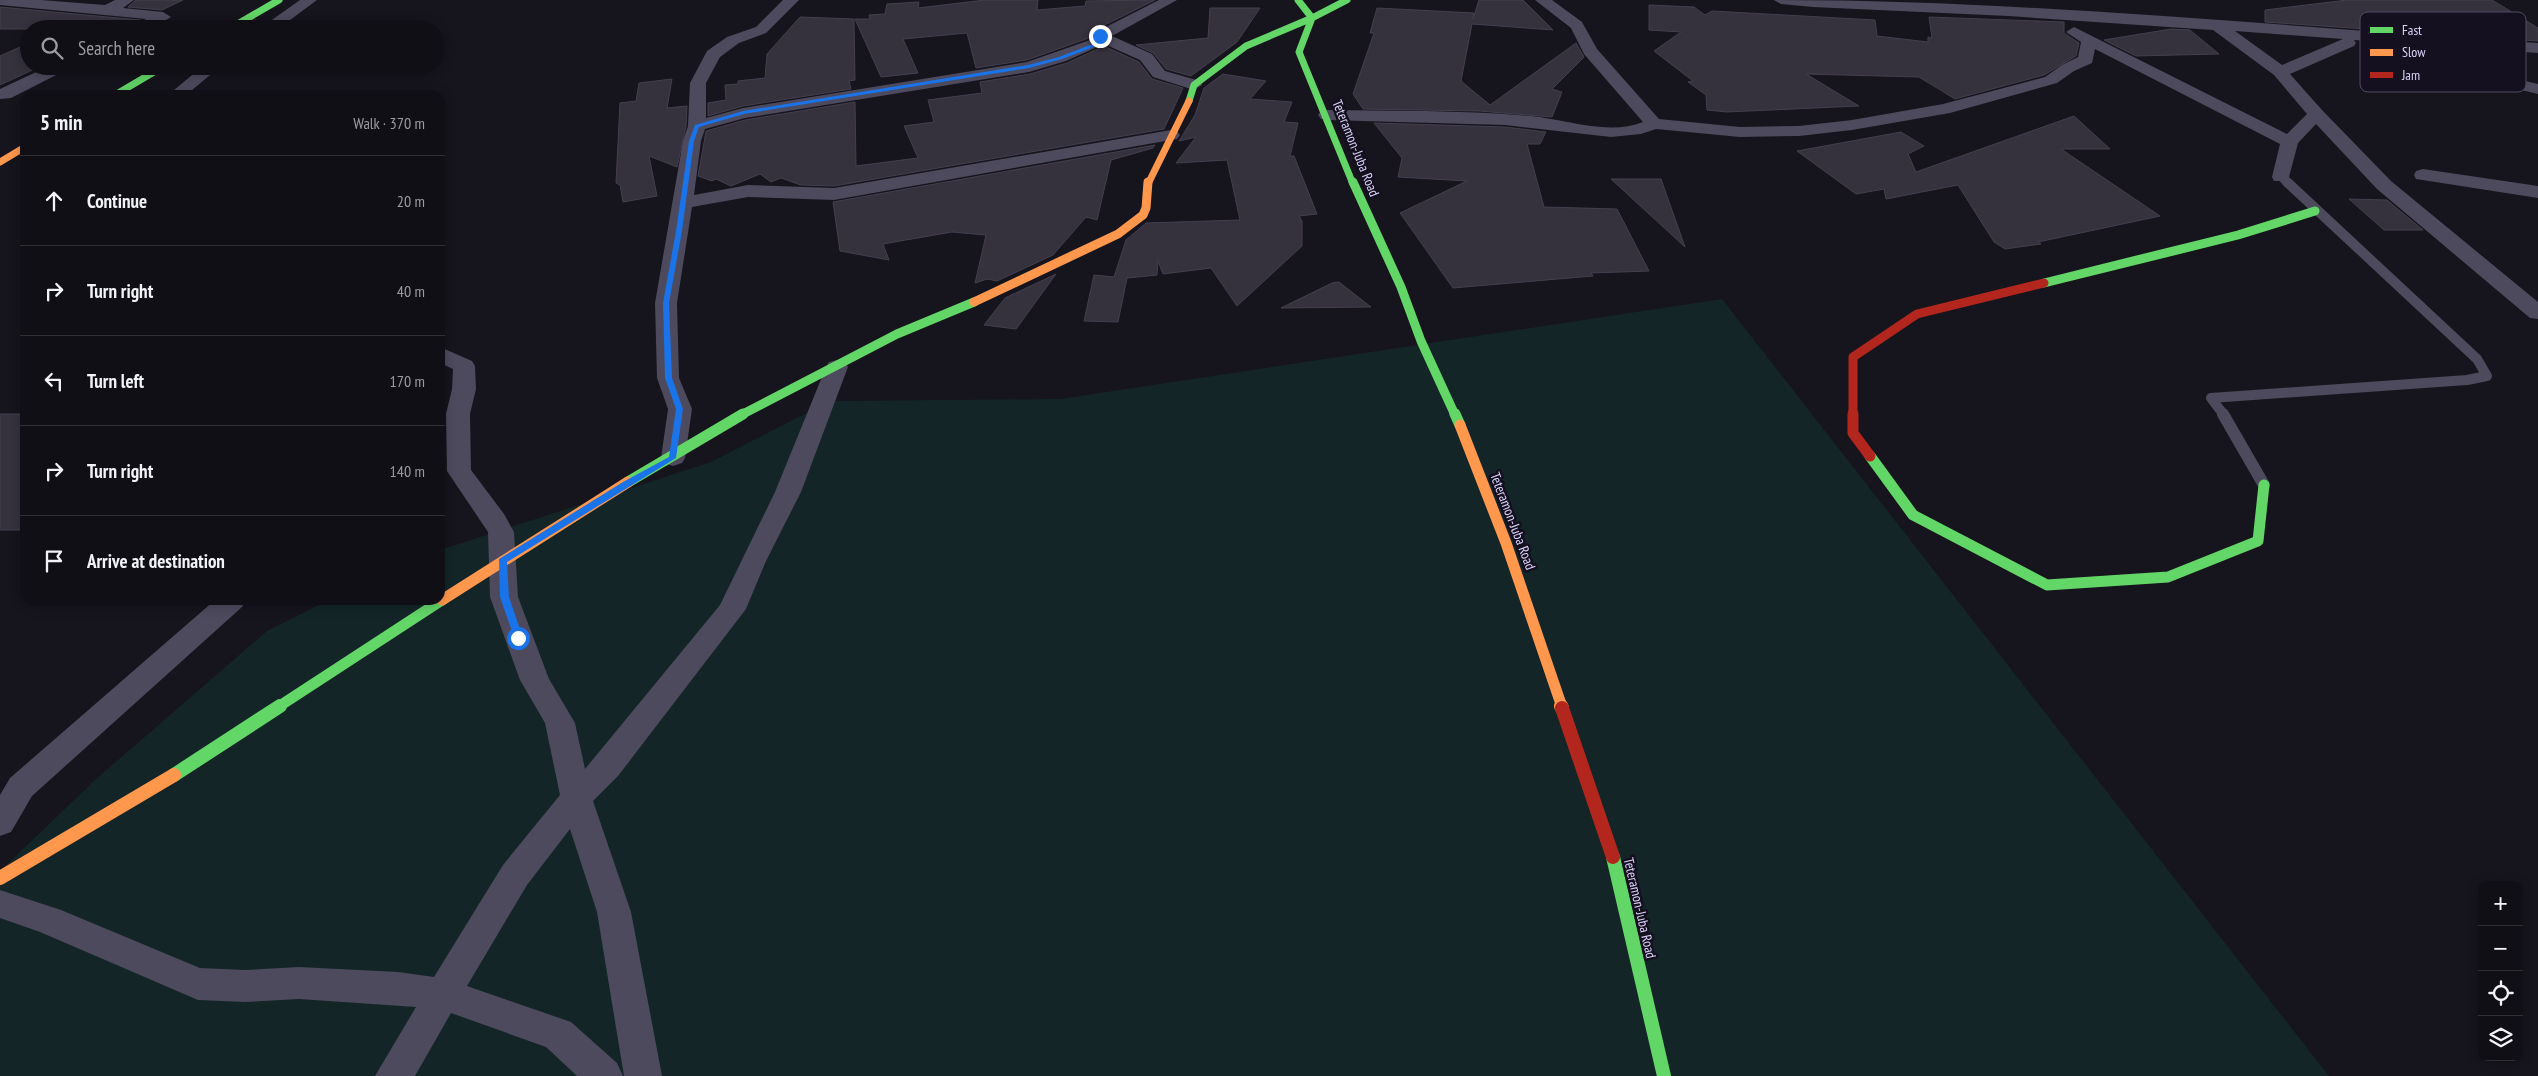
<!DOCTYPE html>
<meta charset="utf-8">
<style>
body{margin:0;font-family:"PT Sans Narrow",sans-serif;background:#19181e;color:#f1f3f6}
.controls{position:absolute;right:15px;bottom:15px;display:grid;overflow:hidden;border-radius:10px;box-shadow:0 2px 12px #0003}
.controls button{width:45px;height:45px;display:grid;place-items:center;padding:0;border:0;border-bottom:1px solid #302f34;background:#100f15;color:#f1f3f6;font:25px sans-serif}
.stop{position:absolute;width:15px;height:15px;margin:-11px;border:4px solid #1a73e8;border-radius:50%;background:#fff}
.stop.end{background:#1a73e8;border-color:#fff;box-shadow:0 1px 5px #0008}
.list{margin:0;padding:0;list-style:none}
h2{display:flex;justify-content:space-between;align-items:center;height:65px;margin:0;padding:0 20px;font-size:21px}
h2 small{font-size:16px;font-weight:400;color:#9c9ca0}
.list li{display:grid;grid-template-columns:32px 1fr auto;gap:15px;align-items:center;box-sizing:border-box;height:90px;padding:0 20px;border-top:1px solid #302f34}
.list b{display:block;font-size:19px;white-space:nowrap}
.list em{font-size:16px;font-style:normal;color:#9c9ca0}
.icon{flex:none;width:28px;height:28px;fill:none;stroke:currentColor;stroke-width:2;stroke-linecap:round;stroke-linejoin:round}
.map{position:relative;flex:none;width:2538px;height:1076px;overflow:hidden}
.search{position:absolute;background:#100f15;box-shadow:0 2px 12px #0003;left:20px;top:20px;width:425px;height:55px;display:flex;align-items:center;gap:12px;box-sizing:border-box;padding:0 18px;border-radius:28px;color:#9c9ca0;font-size:19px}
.panel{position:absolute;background:#100f15;box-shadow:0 2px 12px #0003;left:20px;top:90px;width:425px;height:515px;border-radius:15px}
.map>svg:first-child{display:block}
.green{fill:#132527}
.building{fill:#35323e;stroke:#443f4f}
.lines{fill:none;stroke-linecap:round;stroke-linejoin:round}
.lane-far2{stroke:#4c4a5c;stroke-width:8}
.lane-far1{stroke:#4c4a5c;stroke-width:10}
.lane{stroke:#4c4a5c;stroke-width:12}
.street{fill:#4c4a5c;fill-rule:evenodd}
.fast-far3{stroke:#63d668;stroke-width:7}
.fast-far2{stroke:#63d668;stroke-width:9}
.fast-far1{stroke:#63d668;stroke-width:11}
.fast{stroke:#63d668;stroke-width:14}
.slow-far3{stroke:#ff974d;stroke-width:7}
.slow-far2{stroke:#ff974d;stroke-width:9}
.slow-far1{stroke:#ff974d;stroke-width:11}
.slow{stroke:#ff974d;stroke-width:14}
.jam-far2{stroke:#b3261e;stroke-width:9}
.jam-far1{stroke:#b3261e;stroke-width:11}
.jam{stroke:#b3261e;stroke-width:14}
.route{fill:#1a73e8}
.labels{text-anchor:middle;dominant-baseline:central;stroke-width:5;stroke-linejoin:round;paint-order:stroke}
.street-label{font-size:14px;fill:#dcd4fa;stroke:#141020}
.key{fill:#141020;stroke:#504b61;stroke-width:1}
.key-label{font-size:14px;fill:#dcd4fa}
</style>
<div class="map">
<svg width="2538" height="1076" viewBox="0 0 2538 1076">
<rect width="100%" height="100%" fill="#16141c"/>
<!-- green -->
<path class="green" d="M1722,299L2329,1076H0V871L96,779L267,631L328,600H440V550L711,462L830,401L1060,399Z"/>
<!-- building -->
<path class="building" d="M136,0H183L162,10L128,7Z
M985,0H1038L1037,10L1085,6L1086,1L1155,0L1093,31L1089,38L1027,60L976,68L967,33L903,39L918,73L881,77L855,19H870L869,15L885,14L887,4L919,2L918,8Z
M1479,0H1523L1553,30L1472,24L1461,81L1490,105L1576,43L1584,57L1552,89L1562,92L1552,117L1479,111L1363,109L1353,94L1374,33H1370L1377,8L1474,13L1473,19Z
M2347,0H2492L2538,28V41L2265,22V10Z
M1649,5L1694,7L1705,15L1712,11L1875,20L1877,36L1928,42V37L1932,38L1929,17L2064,22V33L2079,43L2076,56L2044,75L1955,99L1919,77L1806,74L1859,106L1727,112L1707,110L1706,95L1688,82L1693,81L1654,51L1681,32L1649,30Z
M0,7L140,20L121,29H0Z
M1210,8H1260L1237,42L1191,76L1166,69L1153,53L1136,45L1208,38Z
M800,17L854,19L855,80L849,81L851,89L743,106L708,116V103L726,100L725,85L738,84V81L765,78L767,54Z
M2171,29L2190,30L2219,54L2136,56L2104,40Z
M29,43V66H41L0,85V56Z
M1104,46L1139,62L1152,79L1183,88L1164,129L834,186L801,185L781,178L771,182L760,174L731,186L716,179L712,181L698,176L706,131L745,120L855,102L856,166L918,158L904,126L934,122L928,100L982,93L980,82L1030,74L1067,63Z
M1223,74L1266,81L1250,99L1292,102L1284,122L1298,123L1290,156H1294L1317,214L1299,216L1302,221V246L1237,306L1211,268L1163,274L1158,261L1157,275L1127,278L1118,322L1084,321L1094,275L1114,277L1126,240L1146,223L1240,220L1227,160L1176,163L1196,137L1179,141L1195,115L1204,88Z
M672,79L667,108L687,106L686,126L677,167L649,156L657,196L623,202L620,185L616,183L620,103L636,101L639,83Z
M2074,116L2110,149H2061L2160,216L2038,242L2041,244L2005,249L1994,242L1958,185L1886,199L1884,189L1856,194L1797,151L1901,132L1924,146L1908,154L1916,172Z
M1374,123L1505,127L1546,132L1540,144H1527L1544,207L1617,209L1649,271L1591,273L1593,276L1453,288L1400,213L1467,181L1398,177L1402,158Z
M1155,145L1153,148L1111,160L1097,220L1086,217L1053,255L997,281L987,279L975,283L986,235L952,232L883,244L889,260L840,251L833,202Z
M1611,179H1661L1685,247Z
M2349,199L2387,200L2423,230H2384Z
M1056,274L1016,329L984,325L1005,298Z
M1339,282L1371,307L1281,308L1332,283Z
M0,414H25V530H0Z"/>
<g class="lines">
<!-- lane-far2 -->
<path class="lane-far2" d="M2281,177L2288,184"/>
<!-- lane-far1 -->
<path class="lane-far1" d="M2224,415L2211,398L2467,380L2487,376L2477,359L2287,182"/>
<!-- lane -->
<path class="lane" d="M2223,414L2264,485"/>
<!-- street -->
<path class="street" d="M0,0H41L105,5L115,0H134L123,8L163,12L171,17L151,29H131L146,19L0,5Z
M300,0H317L278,29H259Z
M783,0H799L766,33L739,43L720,57L706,83V118L743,108L1027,62L1090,40L1094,33L1159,0H1177L1112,36L1152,54L1165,71L1200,81L1202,85L1194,90L1153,77L1140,60L1104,44L1066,61L1029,72L745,118L705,129L701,141L694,195L748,185L834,188L1171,130L1177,131L1180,135L1177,139L1171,140L834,200L748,197L692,207L677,303L679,378L692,409L685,458L682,463L673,466L664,463L661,458L668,409L657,378L655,303L683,141L688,126L690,83L707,51L727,37L756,27Z
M1535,0H1552L1582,22L1597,49L1659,119L1740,127L1799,126L1852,120L1943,104L2045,77L2062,65L2078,57L2081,42L2066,32L2074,27L2287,134L2307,114L2274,75L2213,30L2008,16L1813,7L1781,4L1774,0C2029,0 2283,27 2538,43V53L2354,40L2356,43L2354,46L2290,74L2322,110L2391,181L2538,302V319L2530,318L2377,189L2316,124L2298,143L2288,181H2274L2272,177L2280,144L2095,49L2092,63L2074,71L2057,83L1950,113L1852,130L1799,136L1740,137L1656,129L1641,134L1611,137L1505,125L1327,120L1321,119L1318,115L1321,111L1327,110C1394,111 1462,110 1530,116C1565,119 1609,136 1643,122L1584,54L1571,28ZM2235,31L2343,39L2282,65Z
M2382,47L2538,84V94L2376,55L2374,52Z
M49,66H70L68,69L11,98L0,99V89Z
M203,66H221L186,95H168Z
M2423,169L2538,186V198L2416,179L2414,175L2416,171Z
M440,347L472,361L475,366L476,389L470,414L471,470L504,514L514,532L518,597L549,679L575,723L585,769L720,605L775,492L826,367L829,362L837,360L845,362L848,367L801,492L766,561L746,609L618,776L593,801L631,912L662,1076H624L597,912L570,829L527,885L467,986L571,1022L617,1063L623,1076H577L546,1047L451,1013L415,1076H375L416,1007L299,999L245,1002L198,1000L40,932L0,918V890L61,910L200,968L245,970L299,967L398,972L434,977L503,865L560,795L545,723L520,680L490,597L488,532L447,471L446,414L452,389L453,369L440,363Z
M215,600H246L242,607L32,796L11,832L0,836V795L10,778Z"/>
<!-- fast-far3 -->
<path class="fast-far3" d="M1298,0L1312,18L1299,52L1353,184
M229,29L279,0
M115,95L164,66
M1189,101L1194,85L1246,46L1312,18L1347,0"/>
<!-- fast-far2 -->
<path class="fast-far2" d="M1353,182L1401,287L1421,341L1455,415
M2044,283L2238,235L2315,211
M741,415L897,334L974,302"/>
<!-- fast-far1 -->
<path class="fast-far1" d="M1455,414L1460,425
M1870,456L1913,515L2047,585L2168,577L2258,541L2264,485
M628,482L743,414
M278,707L442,600"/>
<!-- fast -->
<path class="fast" d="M174,775L280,706
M1613,857L1664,1076"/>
<!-- slow-far3 -->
<path class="slow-far3" d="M0,162L25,147
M1148,184L1189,101"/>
<!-- slow-far2 -->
<path class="slow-far2" d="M974,302L1118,234L1143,215L1146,208L1148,182"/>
<!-- slow-far1 -->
<path class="slow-far1" d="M1460,425L1506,543L1562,707
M442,600L628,482"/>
<!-- slow -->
<path class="slow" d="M1561,706L1562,708
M0,878L174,775"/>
<!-- jam-far2 -->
<path class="jam-far2" d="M1853,415V357L1917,314L2044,283"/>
<!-- jam-far1 -->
<path class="jam-far1" d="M1853,414V433L1870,456"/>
<!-- jam -->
<path class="jam" d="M1562,708L1613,857"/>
</g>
<!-- route -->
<path class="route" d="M1098,35L1102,36L1099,45L1062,59L1029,68L744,114L699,127L694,141L682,231L669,303L672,378L683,409L676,458L507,562L509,597L523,638L515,640L500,597L499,559L623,482L669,457L676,409L665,378L663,303L676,231L689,141L695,125L743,111L1028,65L1059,57L1095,43Z"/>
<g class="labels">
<!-- street labels -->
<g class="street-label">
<text transform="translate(1356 148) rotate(68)">Teteramon-Juba Road</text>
<text transform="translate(1513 521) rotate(69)">Teteramon-Juba Road</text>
<text transform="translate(1640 908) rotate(77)">Teteramon-Juba Road</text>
</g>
</g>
<!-- legend -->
<rect x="2360" y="12" width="166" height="80" rx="8" class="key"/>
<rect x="2370" y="27" width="23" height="6" fill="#63d668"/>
<rect x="2370" y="49" width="23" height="7" fill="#ff974d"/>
<rect x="2370" y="72" width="23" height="6" fill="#b3261e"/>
<g class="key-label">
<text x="2402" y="35">Fast</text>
<text x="2402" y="57">Slow</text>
<text x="2402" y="80">Jam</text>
</g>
</svg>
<div class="controls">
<button>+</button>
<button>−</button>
<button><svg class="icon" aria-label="locate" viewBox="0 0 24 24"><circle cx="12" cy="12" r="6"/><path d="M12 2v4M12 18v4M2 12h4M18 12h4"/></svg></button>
<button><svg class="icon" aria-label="layers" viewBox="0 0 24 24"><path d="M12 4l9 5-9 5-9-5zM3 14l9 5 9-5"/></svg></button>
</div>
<div class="stop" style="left:518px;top:638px"></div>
<div class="stop end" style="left:1100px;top:36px"></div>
<div class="search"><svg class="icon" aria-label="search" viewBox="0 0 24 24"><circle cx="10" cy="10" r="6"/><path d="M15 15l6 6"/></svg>Search here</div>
<section class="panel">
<h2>5 min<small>Walk · 370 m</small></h2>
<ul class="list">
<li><svg class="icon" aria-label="ahead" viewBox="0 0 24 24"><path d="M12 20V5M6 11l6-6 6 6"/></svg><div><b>Continue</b></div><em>20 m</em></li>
<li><svg class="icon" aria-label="right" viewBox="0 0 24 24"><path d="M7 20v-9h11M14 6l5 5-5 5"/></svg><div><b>Turn right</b></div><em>40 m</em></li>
<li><svg class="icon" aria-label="left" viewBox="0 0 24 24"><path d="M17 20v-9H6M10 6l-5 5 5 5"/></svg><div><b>Turn left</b></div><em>170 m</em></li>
<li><svg class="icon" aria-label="right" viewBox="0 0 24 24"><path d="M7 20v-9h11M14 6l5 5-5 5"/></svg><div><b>Turn right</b></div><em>140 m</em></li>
<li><svg class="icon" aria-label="arrive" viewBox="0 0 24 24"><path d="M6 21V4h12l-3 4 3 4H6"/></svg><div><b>Arrive at destination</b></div></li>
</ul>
</section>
</div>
